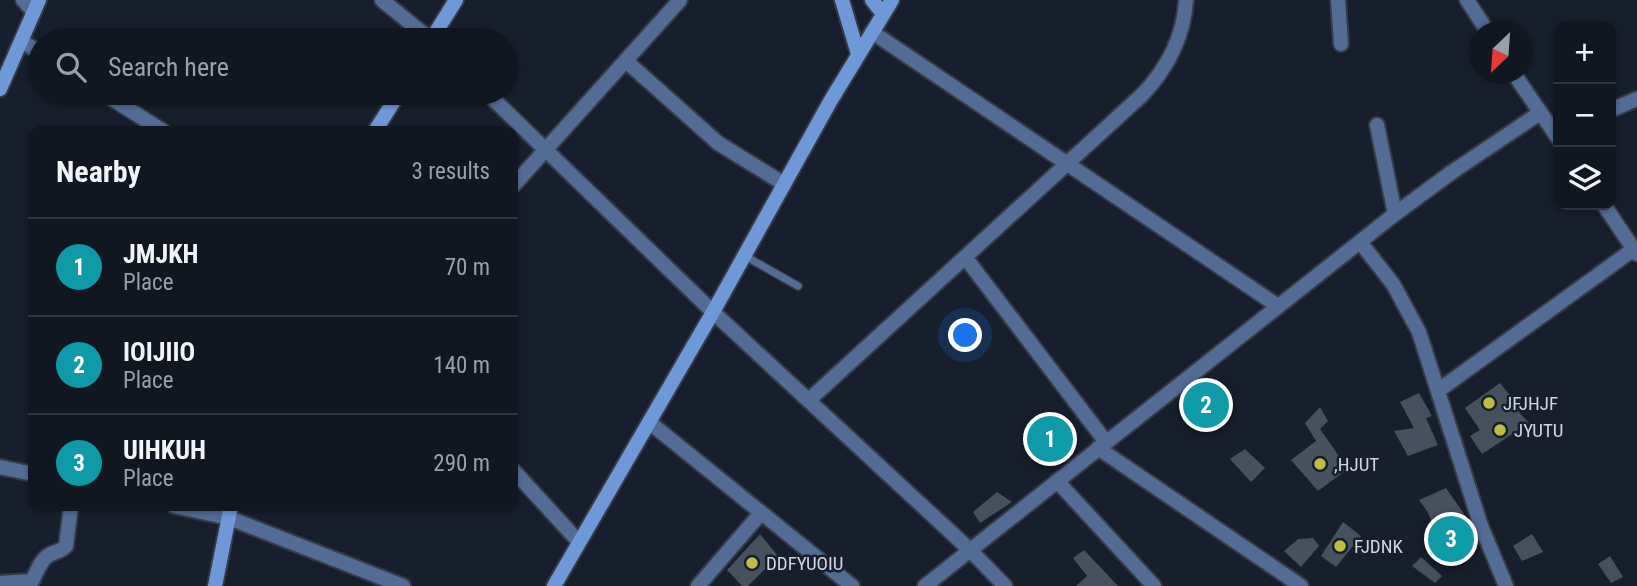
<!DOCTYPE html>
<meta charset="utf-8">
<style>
body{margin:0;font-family:"Roboto Condensed",sans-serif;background:#1e242e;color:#f1f3f6}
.controls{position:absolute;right:21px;top:21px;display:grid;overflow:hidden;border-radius:14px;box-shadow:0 2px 5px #0004}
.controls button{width:63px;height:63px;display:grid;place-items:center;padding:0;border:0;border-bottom:2px solid #30363f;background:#111721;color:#f1f3f6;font:35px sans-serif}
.compass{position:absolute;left:1469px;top:21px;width:63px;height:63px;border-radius:50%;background:#111721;box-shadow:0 2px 5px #0004;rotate:205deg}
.you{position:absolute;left:966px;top:336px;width:24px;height:24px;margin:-18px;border:5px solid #fff;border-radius:50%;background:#1a73e8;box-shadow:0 0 0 10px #1a73e833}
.badge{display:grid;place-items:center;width:46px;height:46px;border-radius:50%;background:#db2777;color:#fff;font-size:23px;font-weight:700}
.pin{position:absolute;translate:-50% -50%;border:4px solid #fff;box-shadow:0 2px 7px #0006}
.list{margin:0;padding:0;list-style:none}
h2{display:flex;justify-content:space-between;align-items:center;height:91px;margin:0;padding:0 28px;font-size:30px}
h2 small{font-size:23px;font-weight:400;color:#9c9fa5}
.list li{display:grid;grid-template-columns:46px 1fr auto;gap:21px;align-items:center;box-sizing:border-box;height:98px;padding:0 28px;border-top:2px solid #30363f}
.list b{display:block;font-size:26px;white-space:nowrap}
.list p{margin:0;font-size:23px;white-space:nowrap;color:#9c9fa5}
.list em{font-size:23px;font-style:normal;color:#9c9fa5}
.icon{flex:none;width:38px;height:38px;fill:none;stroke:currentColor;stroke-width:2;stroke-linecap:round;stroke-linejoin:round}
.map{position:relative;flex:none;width:1637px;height:586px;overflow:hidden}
.search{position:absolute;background:#111721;box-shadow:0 2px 5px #0004;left:28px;top:28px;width:490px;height:77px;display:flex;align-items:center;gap:18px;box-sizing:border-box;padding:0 24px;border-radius:38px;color:#9c9fa5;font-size:26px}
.panel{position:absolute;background:#111721;box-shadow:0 2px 5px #0004;left:28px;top:126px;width:490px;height:385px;border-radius:14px}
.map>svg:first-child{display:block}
.building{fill:#46505f}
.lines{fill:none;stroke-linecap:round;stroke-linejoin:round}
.lane-casing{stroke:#343c48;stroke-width:10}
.street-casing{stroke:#343c48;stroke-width:18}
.secondary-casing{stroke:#343c48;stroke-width:18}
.lane{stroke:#536c94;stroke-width:7}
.street{stroke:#536c94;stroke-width:14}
.secondary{stroke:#6f98d8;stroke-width:14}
.poi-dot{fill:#bfbe42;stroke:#171f2c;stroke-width:2.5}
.labels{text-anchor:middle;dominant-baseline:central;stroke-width:5;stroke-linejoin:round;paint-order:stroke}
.poi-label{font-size:19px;fill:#cfd5de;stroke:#171f2c;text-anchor:start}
</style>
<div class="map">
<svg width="1637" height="586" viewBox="0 0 1637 586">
<rect width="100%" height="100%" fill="#171f2c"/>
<!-- building -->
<path class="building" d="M1500,383L1513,399L1509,401L1529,423L1482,454L1470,436L1480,430L1465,408Z
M1202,389L1226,411L1207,428L1188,399Z
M1419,393L1432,416L1426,418L1438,445L1408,456L1394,431L1414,428L1400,402Z
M1320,407L1328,421L1320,429L1348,469L1318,491L1291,460L1316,441L1305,423Z
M1061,416L1074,434L1042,462L1025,443Z
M1245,449L1265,468L1251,482L1230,459Z
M1446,488L1469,521L1472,529L1456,528L1468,549L1446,553L1427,511L1419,500Z
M997,492L1012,502L980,523L973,512Z
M1343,522L1361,536L1336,567L1321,556Z
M760,534L778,556L748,586H742L727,570Z
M1532,534L1543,552L1522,561L1513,546Z
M1313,538L1319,546L1301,567L1284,551L1298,539Z
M1084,550L1118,586H1076L1087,576L1073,558Z
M1610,556L1623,577L1611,583L1598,564Z
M1421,557L1442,576L1435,583L1412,566Z"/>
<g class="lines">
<defs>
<path id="lane" d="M745,256L798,286"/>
<path id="street" d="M23,0L34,12
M382,0L431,40
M1338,0L1341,44
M1467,0L1488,32
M872,32L1278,306
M22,41L40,53
M626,61L718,143L784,184
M1514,74L1558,138
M103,93L163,131
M487,93L713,312L970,550L1005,586
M1611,110L1637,99
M1377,125L1395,214
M513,186L680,0
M1604,205L1637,254
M1360,242L1393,284L1419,332L1481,526L1506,586
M965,257L1106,442
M1439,390L1634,249
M809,400L1142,95C1167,69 1184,36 1186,0
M649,422L852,586
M1098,448L1301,586
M0,467L33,474
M513,470L579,542
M1057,481L1154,586
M174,506L229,518L403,586
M0,583L32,581C36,574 41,559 49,555C56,551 60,552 66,546L71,506
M698,586L761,513
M925,586L1395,214L1452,172L1540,113"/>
<path id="secondary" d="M842,0L858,54
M872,0L883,14
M431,40L456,0
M0,89L39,0
M375,131L399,93
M215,586L231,506
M554,586L713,312L831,100L892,0"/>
</defs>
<!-- lane casing -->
<use href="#lane" class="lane-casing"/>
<!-- street casing -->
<use href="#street" class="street-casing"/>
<!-- secondary casing -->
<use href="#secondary" class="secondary-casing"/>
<!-- lane -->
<use href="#lane" class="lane"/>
<!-- street -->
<use href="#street" class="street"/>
<!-- secondary -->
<use href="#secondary" class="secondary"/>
</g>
<!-- markers -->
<g class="poi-dot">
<circle cx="1489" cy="403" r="7"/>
<circle cx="1500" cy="430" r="7"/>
<circle cx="1320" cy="464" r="7"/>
<circle cx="1340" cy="546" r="7"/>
<circle cx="752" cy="563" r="7"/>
</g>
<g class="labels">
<!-- poi labels -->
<g class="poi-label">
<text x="1503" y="403">JFJHJF</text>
<text x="1514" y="430">JYUTU</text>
<text x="1334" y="464">,HJUT</text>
<text x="1354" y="546">FJDNK</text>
<text x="766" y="563">DDFYUOIU</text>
</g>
</g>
</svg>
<div class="controls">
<button>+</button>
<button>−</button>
<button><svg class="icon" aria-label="layers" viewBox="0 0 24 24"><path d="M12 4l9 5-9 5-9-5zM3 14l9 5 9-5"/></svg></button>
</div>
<svg class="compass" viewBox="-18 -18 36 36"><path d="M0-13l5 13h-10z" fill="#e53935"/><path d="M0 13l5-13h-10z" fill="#9c9fa5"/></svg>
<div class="you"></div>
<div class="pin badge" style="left:1050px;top:439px;background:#0f9aa8">1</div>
<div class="pin badge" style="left:1206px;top:405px;background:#0f9aa8">2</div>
<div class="pin badge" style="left:1451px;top:539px;background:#0f9aa8">3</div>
<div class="search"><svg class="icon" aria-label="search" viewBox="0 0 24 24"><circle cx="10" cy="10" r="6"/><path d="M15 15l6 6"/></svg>Search here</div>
<section class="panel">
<h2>Nearby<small>3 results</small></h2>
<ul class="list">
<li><span class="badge" style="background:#0f9aa8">1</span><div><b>JMJKH</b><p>Place</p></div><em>70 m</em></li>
<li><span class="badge" style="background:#0f9aa8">2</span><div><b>IOIJIIO</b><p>Place</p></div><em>140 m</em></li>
<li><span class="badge" style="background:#0f9aa8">3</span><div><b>UIHKUH</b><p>Place</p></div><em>290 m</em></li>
</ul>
</section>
</div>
